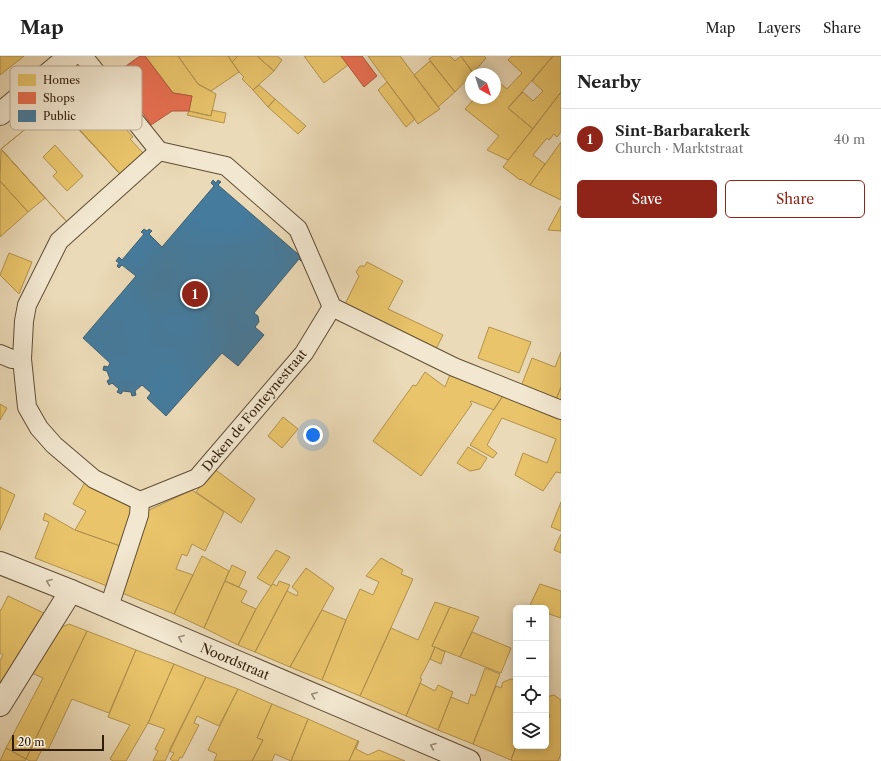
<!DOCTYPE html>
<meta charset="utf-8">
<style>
body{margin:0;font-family:"Libre Caslon Text",serif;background:#f2f2f2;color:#222}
.controls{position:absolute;right:12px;bottom:12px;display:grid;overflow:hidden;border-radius:6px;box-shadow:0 2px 10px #0003}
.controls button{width:36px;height:36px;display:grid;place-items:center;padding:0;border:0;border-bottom:1px solid #e0e0e0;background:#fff;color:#222;font:20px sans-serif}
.compass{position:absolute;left:465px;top:12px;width:36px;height:36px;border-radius:50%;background:#fff;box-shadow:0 2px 10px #0003;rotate:141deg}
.scale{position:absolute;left:12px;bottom:10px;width:92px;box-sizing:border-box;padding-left:4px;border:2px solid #301e0a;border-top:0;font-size:11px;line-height:14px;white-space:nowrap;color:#301e0a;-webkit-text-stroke:3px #f2e7d0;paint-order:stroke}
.you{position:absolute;left:313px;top:379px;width:14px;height:14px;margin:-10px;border:3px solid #fff;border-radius:50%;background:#1a73e8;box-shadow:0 0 0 6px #1a73e833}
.badge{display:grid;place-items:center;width:26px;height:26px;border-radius:50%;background:#8f2418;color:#fff;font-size:13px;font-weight:700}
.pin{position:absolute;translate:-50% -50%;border:2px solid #fff;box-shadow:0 1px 4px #0006}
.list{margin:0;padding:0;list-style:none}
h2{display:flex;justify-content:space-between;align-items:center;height:52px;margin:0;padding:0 16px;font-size:17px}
h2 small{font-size:13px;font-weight:400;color:#767676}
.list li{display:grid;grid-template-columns:26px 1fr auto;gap:12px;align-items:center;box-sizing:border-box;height:60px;padding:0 16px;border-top:1px solid #e0e0e0}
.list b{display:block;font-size:15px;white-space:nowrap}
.list p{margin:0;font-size:13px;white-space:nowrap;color:#767676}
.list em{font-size:13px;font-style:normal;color:#767676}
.actions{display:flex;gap:8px;padding:12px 16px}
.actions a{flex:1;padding:9px 0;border:1px solid #8f2418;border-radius:6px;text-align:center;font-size:14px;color:#8f2418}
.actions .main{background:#8f2418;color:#fff}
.icon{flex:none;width:22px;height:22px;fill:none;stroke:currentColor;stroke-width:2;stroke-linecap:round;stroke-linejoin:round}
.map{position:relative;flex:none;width:561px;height:705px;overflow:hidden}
header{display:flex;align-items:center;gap:24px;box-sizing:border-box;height:56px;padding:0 20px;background:#fff;border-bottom:1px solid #e0e0e0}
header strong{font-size:19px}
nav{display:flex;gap:22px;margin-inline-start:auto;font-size:14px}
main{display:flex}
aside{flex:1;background:#fff}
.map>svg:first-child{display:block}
.homes{fill:#e9c46a;stroke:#b2924d;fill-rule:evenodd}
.shops{fill:#e76f51;stroke:#b0573c}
.public{fill:#457b9d;stroke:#3f5f71}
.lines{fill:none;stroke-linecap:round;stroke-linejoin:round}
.service-casing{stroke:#5f4d35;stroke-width:20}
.minor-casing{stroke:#5f4d35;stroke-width:24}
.tertiary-casing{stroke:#5f4d35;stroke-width:24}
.service{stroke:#f2e7d0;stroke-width:18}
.minor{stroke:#f2e7d0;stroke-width:22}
.tertiary{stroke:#f2e7d0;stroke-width:22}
.oneway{stroke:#9b8d77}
.labels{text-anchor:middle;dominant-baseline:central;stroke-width:4;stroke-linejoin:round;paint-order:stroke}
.street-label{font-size:13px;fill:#301e0a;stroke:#f2e7d0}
.key{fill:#f2e7d0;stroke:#b8ab95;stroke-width:1}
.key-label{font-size:11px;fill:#301e0a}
</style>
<header>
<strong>Map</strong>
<nav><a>Map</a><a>Layers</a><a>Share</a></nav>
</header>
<main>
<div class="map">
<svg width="561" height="705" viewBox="0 0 561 705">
<rect width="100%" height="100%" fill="#ebdab7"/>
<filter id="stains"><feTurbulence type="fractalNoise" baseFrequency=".005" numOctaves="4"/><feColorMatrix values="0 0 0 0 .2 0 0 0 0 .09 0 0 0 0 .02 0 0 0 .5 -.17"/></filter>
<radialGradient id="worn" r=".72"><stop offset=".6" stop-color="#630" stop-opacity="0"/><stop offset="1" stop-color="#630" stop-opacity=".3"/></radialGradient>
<!-- homes -->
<path class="homes" d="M0,0H24L0,19Z
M145,0H178L198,28L216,38L211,60L189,55L192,40L173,37Z
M178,0H228L239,16L211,35L198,28Z
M228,0H238L232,6Z
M238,0H257L274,15L253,34L242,23L244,21L239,16L232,6Z
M257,0H277L282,4L274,15Z
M304,0H341L348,9L324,27Z
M368,0H400L440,53L418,68Z
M433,0H450L455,5L461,0L473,17L455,36L429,3Z
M461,0H484L486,2L473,17Z
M512,0H553L508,52L533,73L508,104L487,94L499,80L465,53L475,42H495V23L507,33L522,17L508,4Z
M553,0H561V36L533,73L508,52L523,36L533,45L543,35L532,25Z
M430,5L455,36L438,51L414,19Z
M387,26L415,63L406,71L378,34Z
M259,29L275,43L268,51L253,34Z
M93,36L133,81L130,83L143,97L120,118L66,60Z
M561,36V76L557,81L554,78L549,84L547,82L533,99L545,108L530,129L521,123L520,124L503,111Z
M275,43L306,70L298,78L268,51Z
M56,48L120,118L67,166L1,93ZM55,89L83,120L67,135L53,120L57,116L43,101Z
M56,48L120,118L67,166L1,93Z
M212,54L226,57L224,67L187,59L189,55L211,60Z
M561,86V144L530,129Z
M1,93L45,142L28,156L0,125Z
M0,125L28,156L0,181Z
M561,150V175L548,174Z
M9,197L32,206L19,238L0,219Z
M367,206L403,225L388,253L443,279L435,295L345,248L359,220L356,216L360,210H365Z
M489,271L531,286L519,317L478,302Z
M561,296V331L555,346L520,333L532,302L555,311Z
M425,316L445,331L451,316L504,338L494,354L471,345L470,346L472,348L421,420L373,385L413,329L416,330Z
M561,331V348L555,346Z
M504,338L561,360V417L556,416L543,435L515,419L523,397L547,407L556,383L502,362L487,389L497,397L493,402L470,389Z
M0,348L7,352L0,364Z
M283,361L298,373L282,392L268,380Z
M468,391L487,402L480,413L470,415L457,407Z
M213,412L255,443L241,467L196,436Z
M85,426L134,453L123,491L75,474L86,455L73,448Z
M0,431L15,439L0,474Z
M192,434L224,456L205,495L192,488L187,500L182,498L176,513L193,519L174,558L122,537L147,455Z
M561,446V475L551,471Z
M45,457L75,474L123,491L107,530L35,502L49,466L43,464Z
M561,478V497L554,494Z
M276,494L290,501L271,530L257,522Z
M202,500L229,515L204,572L174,558Z
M381,502L403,514L401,518L413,523L360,640L322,624L346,564L360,533L373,539L379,526L366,520Z
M232,509L246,516L239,531L225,525Z
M306,512L334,532L290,611L255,596L287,535L297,540L298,536L292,531Z
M225,525L247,535L241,546L256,553L238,589L204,572Z
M279,525L290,529L255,596L238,589L256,553L271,530L273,528L277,530Z
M540,528L561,535V562L546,557V552L529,551Z
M8,540L48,559L0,635V605L3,599L0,597V554H1Z
M435,546L450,551L432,590L435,591L430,603L420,622L422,623L406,660L360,640L391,572L418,584Z
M450,551L479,561L460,601L432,590Z
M322,554L346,564L322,624L290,611Z
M69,568L87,575L26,703L6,692L43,622L32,617L62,571Z
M87,575L136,594L109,657L72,643L48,694L43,692L36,705H30L26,703Z
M472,576L511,592L501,617L460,601Z
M435,591L445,596L441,608L430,603Z
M136,594L174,608L148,667L126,705H113L110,703L130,669L108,661Z
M174,608L206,621L165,705H153L158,695L155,693L165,673L148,667Z
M485,612L500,618L473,688L438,674L451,641L468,648L471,638L475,640Z
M206,621L238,633L219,670L197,660L194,667L199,669L182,702L180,701L178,705H173L170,703L174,697L169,695Z
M511,623L516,625V690L511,704L473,688L496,630L501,632L503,626Z
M420,627L435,635L438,629L453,636L438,674L406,660Z
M238,633L272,648L257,682L263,684L252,705H214L217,698L208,694Z
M554,639L561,644V698L558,705H513L511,704L516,690H546V667H547L550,659L546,657V641Z
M272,648L308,663L291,705L275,698L272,705H252L263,684L257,682Z
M308,663L358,685L349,705H291Z
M358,685H359L356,693L368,699L379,694L405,705H349Z
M6,692L26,703L25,705H0Z"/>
<!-- shops -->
<path class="shops" d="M140,0H145L173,37L192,40L189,55H172L151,69L116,17Z
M341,0H362L377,20L364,31Z"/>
<!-- public -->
<path class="public" d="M213,124L216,127L218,124L221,126L218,129L298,198L300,195L303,203L301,205L299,203L254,257L258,260L259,266L255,271L264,279L238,310L222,297L166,360L147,342L151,337L142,329L135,335L136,339L132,340L131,336L123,335L121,338L117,336L119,333L112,327L109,329L107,325L110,323L107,315L103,314L104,310L108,311L110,307L83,282L136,220L122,209L119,212L117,210L119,207L116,205L119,201L122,204L144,178L141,176L144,173L147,175L149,173L152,175L149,178L162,191L214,130L211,127Z"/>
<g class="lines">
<defs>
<path id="service" d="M83,0L159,95L226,110L298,173L332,251L304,297L197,422L140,445L94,423L54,389L39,372L27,351L22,303L24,265L27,249L59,185L159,95
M332,251L454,311L561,354
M0,298L12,303H22
M109,551L139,459L140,445"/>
<path id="minor" d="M0,649L71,535"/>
<path id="tertiary" d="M0,58L70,0
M0,507L71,535L469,705"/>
</defs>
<!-- service casing -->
<use href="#service" class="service-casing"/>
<!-- minor casing -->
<use href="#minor" class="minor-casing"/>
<!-- tertiary casing -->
<use href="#tertiary" class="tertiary-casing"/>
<!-- service -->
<use href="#service" class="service"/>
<!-- minor -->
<use href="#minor" class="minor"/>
<!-- tertiary -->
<use href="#tertiary" class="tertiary"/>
</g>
<!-- one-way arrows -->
<defs><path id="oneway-chevron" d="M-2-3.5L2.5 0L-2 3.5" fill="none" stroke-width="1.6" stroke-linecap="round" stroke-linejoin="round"/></defs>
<g class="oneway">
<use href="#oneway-chevron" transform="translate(49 526) rotate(-159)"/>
<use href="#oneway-chevron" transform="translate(181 582) rotate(-157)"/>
<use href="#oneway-chevron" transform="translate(314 639) rotate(-157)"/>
<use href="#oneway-chevron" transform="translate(433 690) rotate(-157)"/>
</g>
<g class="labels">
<!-- street labels -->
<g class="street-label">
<text transform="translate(254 354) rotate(-50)">Deken de Fonteynestraat</text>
<text transform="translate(235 605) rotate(23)">Noordstraat</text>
</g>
</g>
<!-- legend -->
<rect x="10" y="10" width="132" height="64" rx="6" class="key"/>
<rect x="18" y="18" width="18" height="12" fill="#e9c46a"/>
<rect x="18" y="36" width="18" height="12" fill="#e76f51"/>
<rect x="18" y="54" width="18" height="12" fill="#457b9d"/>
<g class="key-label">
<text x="43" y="28">Homes</text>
<text x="43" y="46">Shops</text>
<text x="43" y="64">Public</text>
</g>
<rect width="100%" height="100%" filter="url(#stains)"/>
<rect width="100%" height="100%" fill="url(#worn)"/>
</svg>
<div class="controls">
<button>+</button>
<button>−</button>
<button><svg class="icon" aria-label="locate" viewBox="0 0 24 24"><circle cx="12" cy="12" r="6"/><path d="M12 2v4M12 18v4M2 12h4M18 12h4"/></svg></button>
<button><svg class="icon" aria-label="layers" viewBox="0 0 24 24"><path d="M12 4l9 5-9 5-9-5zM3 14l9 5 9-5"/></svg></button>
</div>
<svg class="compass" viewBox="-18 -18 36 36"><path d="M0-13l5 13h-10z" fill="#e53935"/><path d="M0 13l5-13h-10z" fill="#767676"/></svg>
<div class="scale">20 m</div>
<div class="you"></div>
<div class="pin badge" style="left:195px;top:238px">1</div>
</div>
<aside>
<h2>Nearby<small></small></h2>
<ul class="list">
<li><span class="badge">1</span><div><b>Sint-Barbarakerk</b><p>Church · Marktstraat</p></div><em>40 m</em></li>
</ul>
<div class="actions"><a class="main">Save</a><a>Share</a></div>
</aside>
</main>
